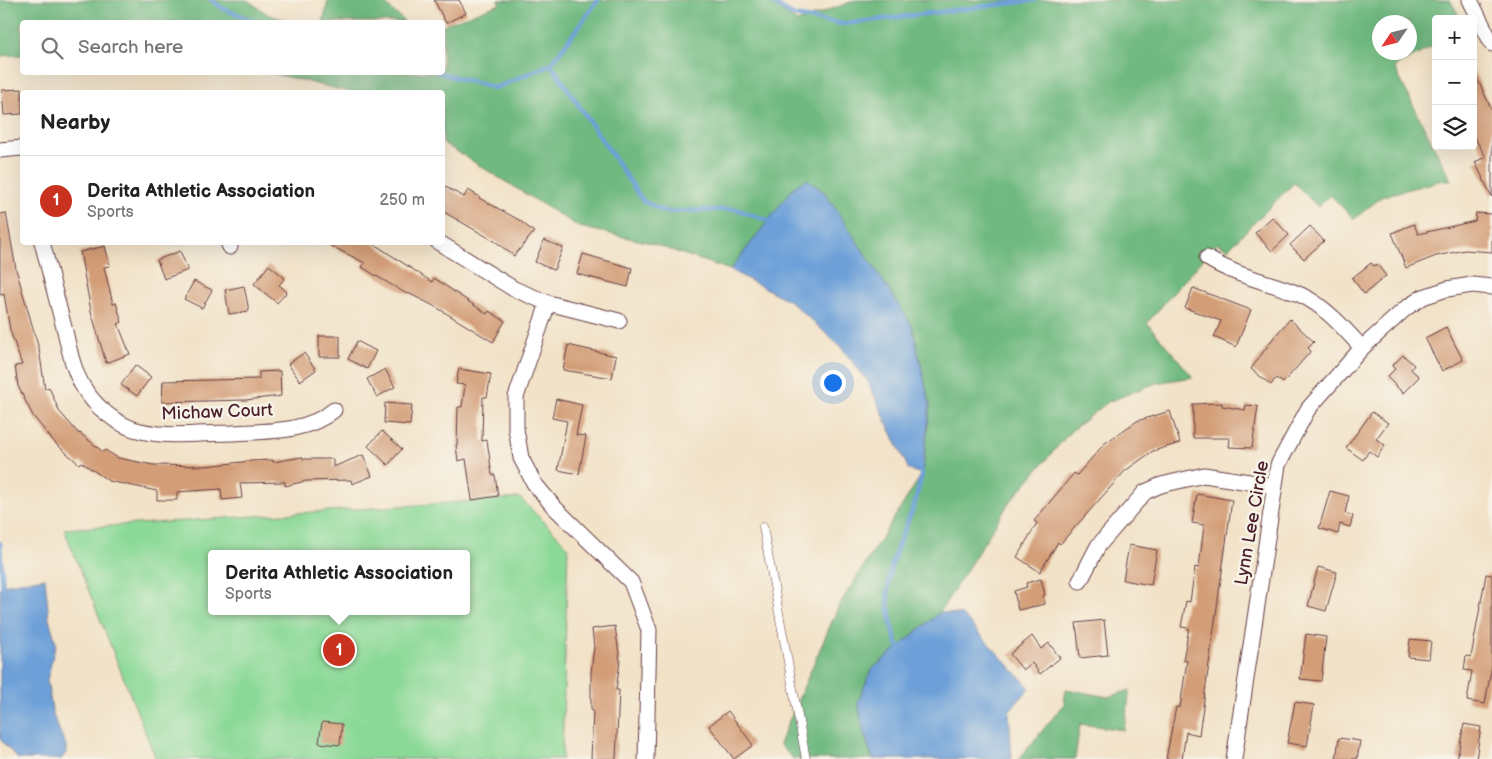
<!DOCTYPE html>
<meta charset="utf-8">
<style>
body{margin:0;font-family:"Balsamiq Sans",sans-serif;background:#f6f6f6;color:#222}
.controls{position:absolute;right:15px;top:15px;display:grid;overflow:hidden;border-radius:5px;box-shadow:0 5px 20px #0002}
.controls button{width:45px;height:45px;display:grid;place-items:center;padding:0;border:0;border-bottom:1px solid #e0e0e0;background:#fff;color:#222;font:25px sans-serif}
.compass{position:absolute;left:1372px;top:15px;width:45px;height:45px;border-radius:50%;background:#fff;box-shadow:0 5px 20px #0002;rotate:235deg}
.you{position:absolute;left:832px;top:382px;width:18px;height:18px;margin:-12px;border:4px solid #fff;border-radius:50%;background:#1a73e8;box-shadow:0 0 0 8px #1a73e833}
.badge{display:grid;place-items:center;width:32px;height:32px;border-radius:50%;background:#c8321e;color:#fff;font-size:16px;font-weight:700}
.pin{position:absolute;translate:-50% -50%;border:2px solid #fff;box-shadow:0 1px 5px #0006}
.popup{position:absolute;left:208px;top:550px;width:262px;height:65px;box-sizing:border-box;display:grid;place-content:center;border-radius:5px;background:#fff;filter:drop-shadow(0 1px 4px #0005);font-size:16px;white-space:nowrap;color:#767676}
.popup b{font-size:19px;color:#222}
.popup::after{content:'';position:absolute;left:50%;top:100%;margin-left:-10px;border:10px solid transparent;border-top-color:#fff}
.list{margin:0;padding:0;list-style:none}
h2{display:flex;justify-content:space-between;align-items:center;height:65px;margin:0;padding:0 20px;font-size:21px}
h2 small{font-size:16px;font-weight:400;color:#767676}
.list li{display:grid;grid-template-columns:32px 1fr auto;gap:15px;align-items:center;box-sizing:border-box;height:90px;padding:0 20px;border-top:1px solid #e0e0e0}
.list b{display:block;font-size:19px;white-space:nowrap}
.list p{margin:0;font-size:16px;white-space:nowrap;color:#767676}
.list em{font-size:16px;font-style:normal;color:#767676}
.icon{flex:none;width:28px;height:28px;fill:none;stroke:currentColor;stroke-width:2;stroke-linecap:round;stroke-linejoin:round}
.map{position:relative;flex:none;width:1492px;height:759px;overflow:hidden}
.search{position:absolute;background:#fff;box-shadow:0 5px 20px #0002;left:20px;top:20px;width:425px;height:55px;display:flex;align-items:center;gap:12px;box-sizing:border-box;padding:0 18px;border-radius:5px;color:#767676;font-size:19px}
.panel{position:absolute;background:#fff;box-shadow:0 5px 20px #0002;left:20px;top:90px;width:425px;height:155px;border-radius:5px}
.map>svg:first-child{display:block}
.green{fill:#8bd997;stroke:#6a7c61;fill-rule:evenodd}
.forest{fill:#70b980;stroke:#5d6c56;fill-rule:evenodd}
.water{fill:#6da0d8;stroke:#5c6082}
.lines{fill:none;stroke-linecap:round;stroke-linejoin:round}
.stream{stroke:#6da0d8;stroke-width:4.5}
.building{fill:#d39d77}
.lane-casing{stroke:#633c42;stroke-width:9}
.street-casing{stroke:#633c42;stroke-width:17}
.lane{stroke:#fff;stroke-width:8}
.street{stroke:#fff;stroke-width:15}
.labels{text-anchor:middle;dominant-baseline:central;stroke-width:5;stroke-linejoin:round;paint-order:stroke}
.street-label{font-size:18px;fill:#4a1f2b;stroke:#f7f3e8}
</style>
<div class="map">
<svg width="1492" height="759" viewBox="0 0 1492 759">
<rect width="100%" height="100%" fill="#f7f3e8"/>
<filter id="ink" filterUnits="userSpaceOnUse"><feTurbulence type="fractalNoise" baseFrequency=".02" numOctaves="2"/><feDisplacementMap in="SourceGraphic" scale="10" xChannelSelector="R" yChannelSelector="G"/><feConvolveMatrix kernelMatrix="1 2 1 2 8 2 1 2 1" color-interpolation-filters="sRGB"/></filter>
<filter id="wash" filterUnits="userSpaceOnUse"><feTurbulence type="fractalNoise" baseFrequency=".0096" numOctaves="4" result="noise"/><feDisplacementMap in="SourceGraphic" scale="20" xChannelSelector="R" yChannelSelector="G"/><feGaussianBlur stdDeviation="1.12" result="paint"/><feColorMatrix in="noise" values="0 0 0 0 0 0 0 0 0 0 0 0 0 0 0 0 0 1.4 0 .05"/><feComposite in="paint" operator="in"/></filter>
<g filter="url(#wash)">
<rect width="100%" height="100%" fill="#f2e2c7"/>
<!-- green -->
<path class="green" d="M520,498L568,546L562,759H156L64,529ZM212,554H466V611H212Z"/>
<!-- forest -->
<path class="forest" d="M0,0H247L269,15L294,22H22V55L0,56Z
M328,0H381L405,22H323Z
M498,0H767L797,22L856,0H1450L1461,19H1436V45L1394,67L1451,180H1443L1383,196L1354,219L1330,195L1318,207L1294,183L1228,249L1217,243L1147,323L1193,377L1156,383L1108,402L1071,431L1009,503L940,612L871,670L864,733L873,759H793L779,744L839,605L922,474L930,406L912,325L795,186L730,270L647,242L579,227L443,143L442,92H350L271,73L442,72L443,25L500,4ZM1380,22H1410V52H1380Z
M1066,689L1108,697L1130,690L1124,730L1080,724L1075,759H1019L1064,704Z"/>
<!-- water -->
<path class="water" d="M807,179L825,193L912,325L930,406L922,474L909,470L867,380L840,346L790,301L730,270L795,186Z
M45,578L49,619L56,643L47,680L53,715L66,746V753L61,759H18L0,739V588L2,585Z
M940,612L962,615L1030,688L1009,711L1012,759H873L864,733L858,702L871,670Z"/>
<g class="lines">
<!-- stream -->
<path class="stream" d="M211,0L224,9L257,22
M768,0L794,16L844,24L1035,0
M551,64L643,201L665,212L736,209L772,222
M436,72L495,88L551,64L598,0
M0,543L3,590
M900,650C895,641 893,631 891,621C881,578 896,550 912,511C917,500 918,486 922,475L920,469"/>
</g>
<g id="blocks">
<!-- building -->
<path class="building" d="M434,0H459L466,13L446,23Z
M1473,70L1492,110V197L1475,162L1486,157L1473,135Z
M22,89V114L4,115L2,90Z
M442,185L464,197L468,190L480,197L479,198L519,220L534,232L514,256L496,242L442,211Z
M6,213L16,269L39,349L45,389L49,387L59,411L79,434L80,433L103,452L105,450L118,458L153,465L206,466L251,461L273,460V462L302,457L303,459H333V467L363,455L372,476L352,484L351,480L306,481L285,486V482L240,483L242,498L222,500L221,489L177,492V500H157V491L109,481L81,462L79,464L55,443L33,416L18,386L15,366L22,365L10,330L4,294L0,295V214Z
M1476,213L1492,214V252L1465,250L1436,256L1406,268L1392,233L1414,224L1418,234L1475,221Z
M1272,217L1289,235L1272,251L1255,233Z
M1310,226L1324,241L1304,259L1290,245Z
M544,240L563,248L554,270L535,262Z
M323,242H371L432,282L434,278L487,314L489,311L505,321L493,342L436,307L408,293L407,294L378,277L362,267L365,263Z
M105,246L110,266L104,267L113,304L116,303L122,322L118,324L130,354L106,363L91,311L80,252Z
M180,251L188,270L164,279L157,260Z
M583,254L632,268L628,287L577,274Z
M1371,263L1374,266L1377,264L1386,276L1364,294L1352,278Z
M269,265L285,278L279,285L287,292L277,303L254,284Z
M194,281L212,290L202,308L184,299Z
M244,286L249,311L229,314L225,290Z
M1193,288L1251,310L1236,347L1214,337L1221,321L1185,308Z
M1290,319L1314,342L1308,348L1311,351L1283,383L1276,378L1271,385L1251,369L1274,337Z
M1446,327L1463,360L1442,371L1425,338Z
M319,336H340V357H319Z
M357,341L376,351L367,369L348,359Z
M568,345L616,356L612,378L563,370Z
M304,353L316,370L300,381L288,364Z
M1403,355L1414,365L1411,369L1419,377L1403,393L1387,377L1395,369L1392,366Z
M135,365L151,377L137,396L121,385Z
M385,369L395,387L377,397L367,379Z
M459,369L491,374L487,397H483L482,441L487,440L492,475H495L498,496L472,500L466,459L458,461L456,445H457L458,407H462L465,385L456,384Z
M280,371L281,396L246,400L162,402L163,381L259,379V372Z
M556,399L582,405L576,435L586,436L579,474L558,470L567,421L552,418Z
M385,403L412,405L410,425L384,423Z
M1222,403V406L1245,410L1246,405L1258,406L1252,448L1229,447L1230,438H1193V404Z
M1170,411L1180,443L1153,451L1125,471L1060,544L1058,542L1040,572L1017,557L1037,523L1034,521L1074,473L1077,475L1105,443L1137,421Z
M1372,412L1388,423L1376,439L1385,445L1377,457L1369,451L1363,460L1346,448Z
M382,431L402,449L388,465L368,446Z
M1330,491L1349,496L1345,513L1353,516L1350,527L1340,524L1338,534L1319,528Z
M1197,494L1232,500L1199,735L1186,732L1182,759H1166L1176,707H1180L1187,661L1183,660L1189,628L1181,627L1186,601L1190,602L1195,567L1199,568L1204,525L1192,523Z
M1129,545L1157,550L1151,585L1123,580Z
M1318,567L1337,572L1326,611L1308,606Z
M1486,574L1492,575V664L1485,704L1467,701L1472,671L1464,670L1466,656L1471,657Z
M1041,579L1045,595L1043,596L1045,604L1018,610L1014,591L1027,587L1026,583Z
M1104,620L1108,655L1080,658L1076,623Z
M615,626L620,661L616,690H619L616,759H591L593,710H591V673L594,647L592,629Z
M1306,634L1326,637L1321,681L1300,679Z
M1032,636L1041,649L1049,643L1060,658L1040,674L1032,663L1023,670L1010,654Z
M1410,639L1431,641L1429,659L1408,657Z
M1295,702L1314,705L1307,746L1287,743Z
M728,711L753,745L734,759L709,726Z
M322,722L342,724L340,745L319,743Z
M1464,724L1481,727L1476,759H1457Z
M1339,738L1360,741L1357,759H1336Z"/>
</g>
</g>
<g filter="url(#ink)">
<use href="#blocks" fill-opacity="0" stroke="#633c42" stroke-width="1"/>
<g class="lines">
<defs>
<path id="lane" d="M763,527L806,759"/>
<path id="street" d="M1470,0L1492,44
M0,150L22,148
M42,242C50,272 57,302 65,331C69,349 73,369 82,385C94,406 117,426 141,431C170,438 202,433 232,433C266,431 307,433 334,410
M228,242L230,247
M438,242L514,289L548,303L619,321
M1207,258C1239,278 1269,281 1301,295C1325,306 1345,329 1362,348
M548,303L516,397V429L521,458L534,483L554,507L631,582L649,630L646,759
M1080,581L1098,546L1145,492L1161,485L1204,475L1275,486
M1234,759L1278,465L1308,409L1362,348L1406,308L1423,297L1447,289L1472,285L1492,287"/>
</defs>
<!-- lane casing -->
<use href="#lane" class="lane-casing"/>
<!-- street casing -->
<use href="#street" class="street-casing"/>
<!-- lane -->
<use href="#lane" class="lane"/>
<!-- street -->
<use href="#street" class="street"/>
</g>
</g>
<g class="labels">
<!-- street labels -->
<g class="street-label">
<text transform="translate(217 412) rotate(-2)">Michaw Court</text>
<text transform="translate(1252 523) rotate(-80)">Lynn Lee Circle</text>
</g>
</g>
</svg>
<div class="controls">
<button>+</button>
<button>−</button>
<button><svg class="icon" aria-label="layers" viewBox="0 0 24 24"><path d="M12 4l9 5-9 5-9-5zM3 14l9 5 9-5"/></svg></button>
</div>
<svg class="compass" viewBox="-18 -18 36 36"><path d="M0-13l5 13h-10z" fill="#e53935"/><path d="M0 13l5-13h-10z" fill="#767676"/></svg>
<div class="you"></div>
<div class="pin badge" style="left:339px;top:650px">1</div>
<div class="popup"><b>Derita Athletic Association</b>Sports</div>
<div class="search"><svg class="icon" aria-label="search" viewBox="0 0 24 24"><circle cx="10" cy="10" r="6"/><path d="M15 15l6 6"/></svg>Search here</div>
<section class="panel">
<h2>Nearby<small></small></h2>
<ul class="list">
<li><span class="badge">1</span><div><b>Derita Athletic Association</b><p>Sports</p></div><em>250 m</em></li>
</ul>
</section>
</div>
